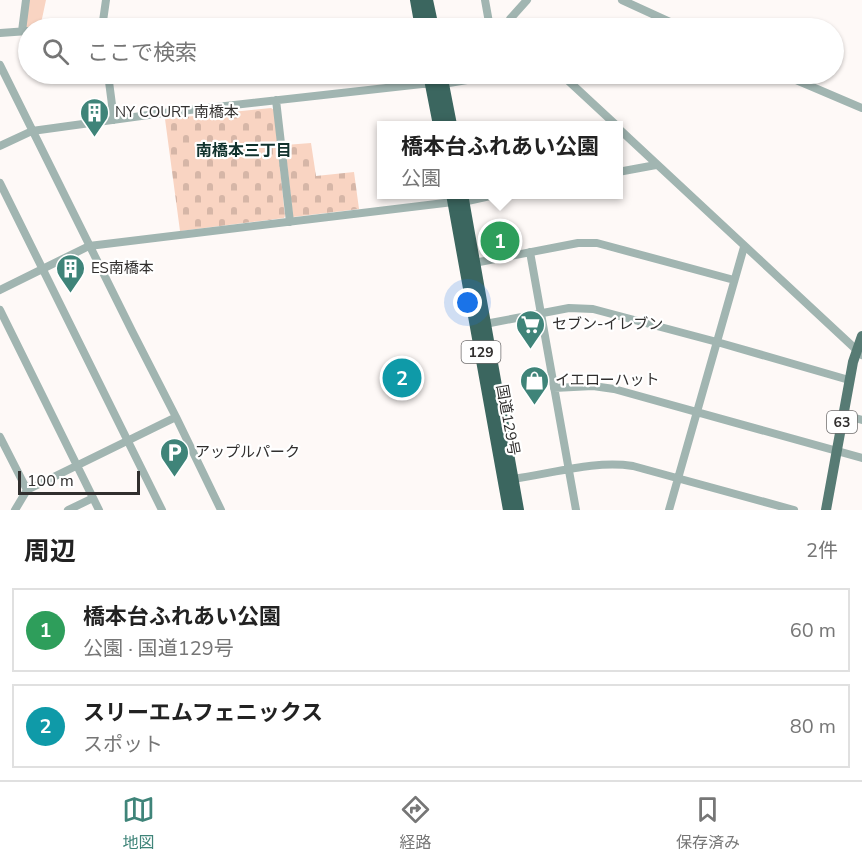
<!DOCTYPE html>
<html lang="ja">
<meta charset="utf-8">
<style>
body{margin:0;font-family:"Nunito Sans","Noto Sans JP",sans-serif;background:#f6f6f6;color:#222}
.scale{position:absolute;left:18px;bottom:15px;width:122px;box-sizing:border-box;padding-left:6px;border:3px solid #312f2e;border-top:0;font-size:16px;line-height:21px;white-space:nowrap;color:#312f2e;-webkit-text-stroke:4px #fff;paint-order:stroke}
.you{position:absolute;left:468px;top:303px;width:21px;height:21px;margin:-15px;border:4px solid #fff;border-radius:50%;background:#1a73e8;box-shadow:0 0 0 9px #1a73e833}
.badge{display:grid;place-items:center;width:39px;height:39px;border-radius:50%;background:#3f8479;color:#fff;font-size:20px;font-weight:700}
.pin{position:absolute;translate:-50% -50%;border:3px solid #fff;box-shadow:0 2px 6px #0006}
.popup{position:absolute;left:377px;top:121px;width:246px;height:78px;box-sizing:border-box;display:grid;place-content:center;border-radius:0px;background:#fff;filter:drop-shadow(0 2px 4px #0005);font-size:20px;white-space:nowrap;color:#767676}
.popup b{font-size:22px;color:#222}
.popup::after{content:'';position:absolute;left:50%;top:100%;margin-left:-12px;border:12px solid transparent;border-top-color:#fff}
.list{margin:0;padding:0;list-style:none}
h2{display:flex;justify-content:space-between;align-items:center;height:78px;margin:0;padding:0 24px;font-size:26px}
h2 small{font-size:20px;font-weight:400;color:#767676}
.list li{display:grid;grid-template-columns:39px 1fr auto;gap:18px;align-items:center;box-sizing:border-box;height:84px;margin:0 12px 12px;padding:0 12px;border:2px solid #e0e0e0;border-radius:0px}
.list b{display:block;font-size:22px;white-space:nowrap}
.list p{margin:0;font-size:20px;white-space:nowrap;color:#767676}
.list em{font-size:20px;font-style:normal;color:#767676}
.icon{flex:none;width:33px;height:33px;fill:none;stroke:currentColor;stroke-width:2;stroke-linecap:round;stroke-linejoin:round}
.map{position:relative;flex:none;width:862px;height:510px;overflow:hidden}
.search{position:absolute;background:#fff;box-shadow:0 2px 4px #0004;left:18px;right:18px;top:18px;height:66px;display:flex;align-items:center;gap:15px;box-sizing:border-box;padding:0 21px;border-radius:33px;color:#767676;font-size:22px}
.sheet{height:270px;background:#fff}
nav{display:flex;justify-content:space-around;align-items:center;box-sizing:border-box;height:84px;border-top:2px solid #e0e0e0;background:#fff;font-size:16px;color:#767676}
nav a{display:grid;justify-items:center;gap:3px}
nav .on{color:#3f8479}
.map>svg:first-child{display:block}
.green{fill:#f9d4c2}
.cemetery{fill:url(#cemetery-stones)}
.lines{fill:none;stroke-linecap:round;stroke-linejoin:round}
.minor{stroke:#a1b5b1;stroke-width:8}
.major{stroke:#577b74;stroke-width:10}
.highway{stroke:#3b665f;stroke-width:12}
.labels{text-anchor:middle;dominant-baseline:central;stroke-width:4.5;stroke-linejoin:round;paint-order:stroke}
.shield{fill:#fff;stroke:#6f6d6d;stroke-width:1.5}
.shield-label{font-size:14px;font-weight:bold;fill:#312f2e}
.poi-label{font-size:15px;fill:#312f2e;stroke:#fff;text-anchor:start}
.street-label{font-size:15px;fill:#312f2e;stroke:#fff}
.neighbourhood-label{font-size:16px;font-weight:bold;fill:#10322d;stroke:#fff}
</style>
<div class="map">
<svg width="862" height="510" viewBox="0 0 862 510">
<defs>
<pattern id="cemetery-stones" width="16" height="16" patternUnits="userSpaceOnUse" patternTransform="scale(1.5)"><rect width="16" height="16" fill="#f9d4c2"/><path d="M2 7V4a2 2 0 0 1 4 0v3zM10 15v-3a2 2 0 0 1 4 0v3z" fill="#d6b6a7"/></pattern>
</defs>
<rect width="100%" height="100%" fill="#fef9f7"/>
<!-- green -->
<path class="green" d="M28,0H46L40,28L27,29L25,27Z
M517,227L521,248L484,256L480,233Z"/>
<!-- cemetery -->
<path class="cemetery" d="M271,108L274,110L285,216L284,218L180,231L165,119Z
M311,143L316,176L354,172L359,209L293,217L285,145Z"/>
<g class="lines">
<!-- minor -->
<path class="minor" d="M485,0L490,28
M622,0L683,28
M57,28L102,25
M102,28L106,0
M516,28L511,24L510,19L527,0
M22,31L26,0
M0,33L28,31
M0,65L132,331L176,417L221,510
M108,74L114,120
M561,74L616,125
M782,74L862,108
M276,100L290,222
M618,128L862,355
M0,146L32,131L163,113L422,84H443L503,74
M618,172L656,165
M0,183L162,510
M463,202L499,194
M530,252L576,510
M474,263L578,243H597L734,280
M0,290L89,246L453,202
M0,310L99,510
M485,324L569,308L593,309L717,342L849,380
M554,388L593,386L614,389L862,458
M843,415L862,420
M0,437L27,490L15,510
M512,479C552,474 593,460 633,466L794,510
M27,490L176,417
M68,510L93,498
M669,510L744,247"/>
<!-- major -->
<path class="major" d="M826,510L853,362L862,336"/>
<!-- highway -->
<path class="highway" d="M416,0L421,28
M427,0L433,28
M429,74L439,125
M441,74L451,125
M452,194L509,510
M462,194L518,510"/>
</g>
<!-- icons -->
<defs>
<symbol id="building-pin" viewBox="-11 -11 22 30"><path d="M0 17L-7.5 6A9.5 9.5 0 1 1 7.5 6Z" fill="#3f8479" stroke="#fff"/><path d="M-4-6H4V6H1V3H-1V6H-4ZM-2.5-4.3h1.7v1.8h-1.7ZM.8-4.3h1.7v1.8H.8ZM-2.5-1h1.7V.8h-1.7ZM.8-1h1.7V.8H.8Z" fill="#fff"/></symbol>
<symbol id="supermarket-pin" viewBox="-11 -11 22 30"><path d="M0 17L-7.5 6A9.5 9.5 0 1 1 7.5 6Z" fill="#3f8479" stroke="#fff"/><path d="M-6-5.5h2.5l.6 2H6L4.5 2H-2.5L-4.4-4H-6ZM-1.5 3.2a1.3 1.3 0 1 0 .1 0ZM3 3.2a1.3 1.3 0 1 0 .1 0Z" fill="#fff"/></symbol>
<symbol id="shop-pin" viewBox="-11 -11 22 30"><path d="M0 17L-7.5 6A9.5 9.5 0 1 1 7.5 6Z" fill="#3f8479" stroke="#fff"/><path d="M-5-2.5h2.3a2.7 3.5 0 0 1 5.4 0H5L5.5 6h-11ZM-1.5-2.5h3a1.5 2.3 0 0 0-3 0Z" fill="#fff"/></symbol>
<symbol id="parking-pin" viewBox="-11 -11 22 30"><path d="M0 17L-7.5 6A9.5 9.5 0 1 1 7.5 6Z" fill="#3f8479" stroke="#fff"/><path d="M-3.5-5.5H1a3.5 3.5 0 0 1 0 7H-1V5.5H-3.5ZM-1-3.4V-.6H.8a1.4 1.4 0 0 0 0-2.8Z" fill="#fff"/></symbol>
</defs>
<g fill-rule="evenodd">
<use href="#building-pin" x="78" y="96" width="33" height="45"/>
<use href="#building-pin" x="54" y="252" width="33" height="45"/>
<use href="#supermarket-pin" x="514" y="308" width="33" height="45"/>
<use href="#shop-pin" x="518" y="364" width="33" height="45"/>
<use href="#parking-pin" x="158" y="436" width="33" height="45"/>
</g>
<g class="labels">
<!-- shield labels -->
<g class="shield">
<rect x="461.5" y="341" width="39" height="22" rx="4.5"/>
<rect x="827" y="411" width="30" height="22" rx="4.5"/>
</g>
<g class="shield-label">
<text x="481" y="352">129</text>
<text x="842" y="422">63</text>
</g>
<!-- poi labels -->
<g class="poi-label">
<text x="115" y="112">NY COURT 南橋本</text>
<text x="91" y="268">ES南橋本</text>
<text x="552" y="324">セブン-イレブン</text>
<text x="555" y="380">イエローハット</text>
<text x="195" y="452">アップルパーク</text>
</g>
<!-- street labels -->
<g class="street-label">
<text transform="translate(508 420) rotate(80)">国道129号</text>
</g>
<!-- neighbourhood labels -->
<g class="neighbourhood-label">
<text x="244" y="151">南橋本三丁目</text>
</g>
</g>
</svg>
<div class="scale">100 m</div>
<div class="you"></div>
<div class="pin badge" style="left:500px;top:241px;background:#2e9e5b">1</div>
<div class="popup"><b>橋本台ふれあい公園</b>公園</div>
<div class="pin badge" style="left:402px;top:378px;background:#0f9aa8">2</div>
<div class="search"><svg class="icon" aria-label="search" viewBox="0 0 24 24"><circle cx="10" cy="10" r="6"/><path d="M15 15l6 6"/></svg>ここで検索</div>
</div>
<section class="sheet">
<h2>周辺<small>2件</small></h2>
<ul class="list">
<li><span class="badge" style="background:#2e9e5b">1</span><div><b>橋本台ふれあい公園</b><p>公園 · 国道129号</p></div><em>60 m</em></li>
<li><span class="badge" style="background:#0f9aa8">2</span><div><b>スリーエムフェニックス</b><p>スポット</p></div><em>80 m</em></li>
</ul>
</section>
<nav>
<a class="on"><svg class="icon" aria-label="map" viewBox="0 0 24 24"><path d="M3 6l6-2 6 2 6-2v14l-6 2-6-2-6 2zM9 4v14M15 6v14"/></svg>地図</a>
<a><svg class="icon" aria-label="directions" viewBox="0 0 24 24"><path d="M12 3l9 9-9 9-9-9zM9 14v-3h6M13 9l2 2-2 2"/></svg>経路</a>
<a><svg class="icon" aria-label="saved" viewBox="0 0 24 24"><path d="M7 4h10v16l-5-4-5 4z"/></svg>保存済み</a>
</nav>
